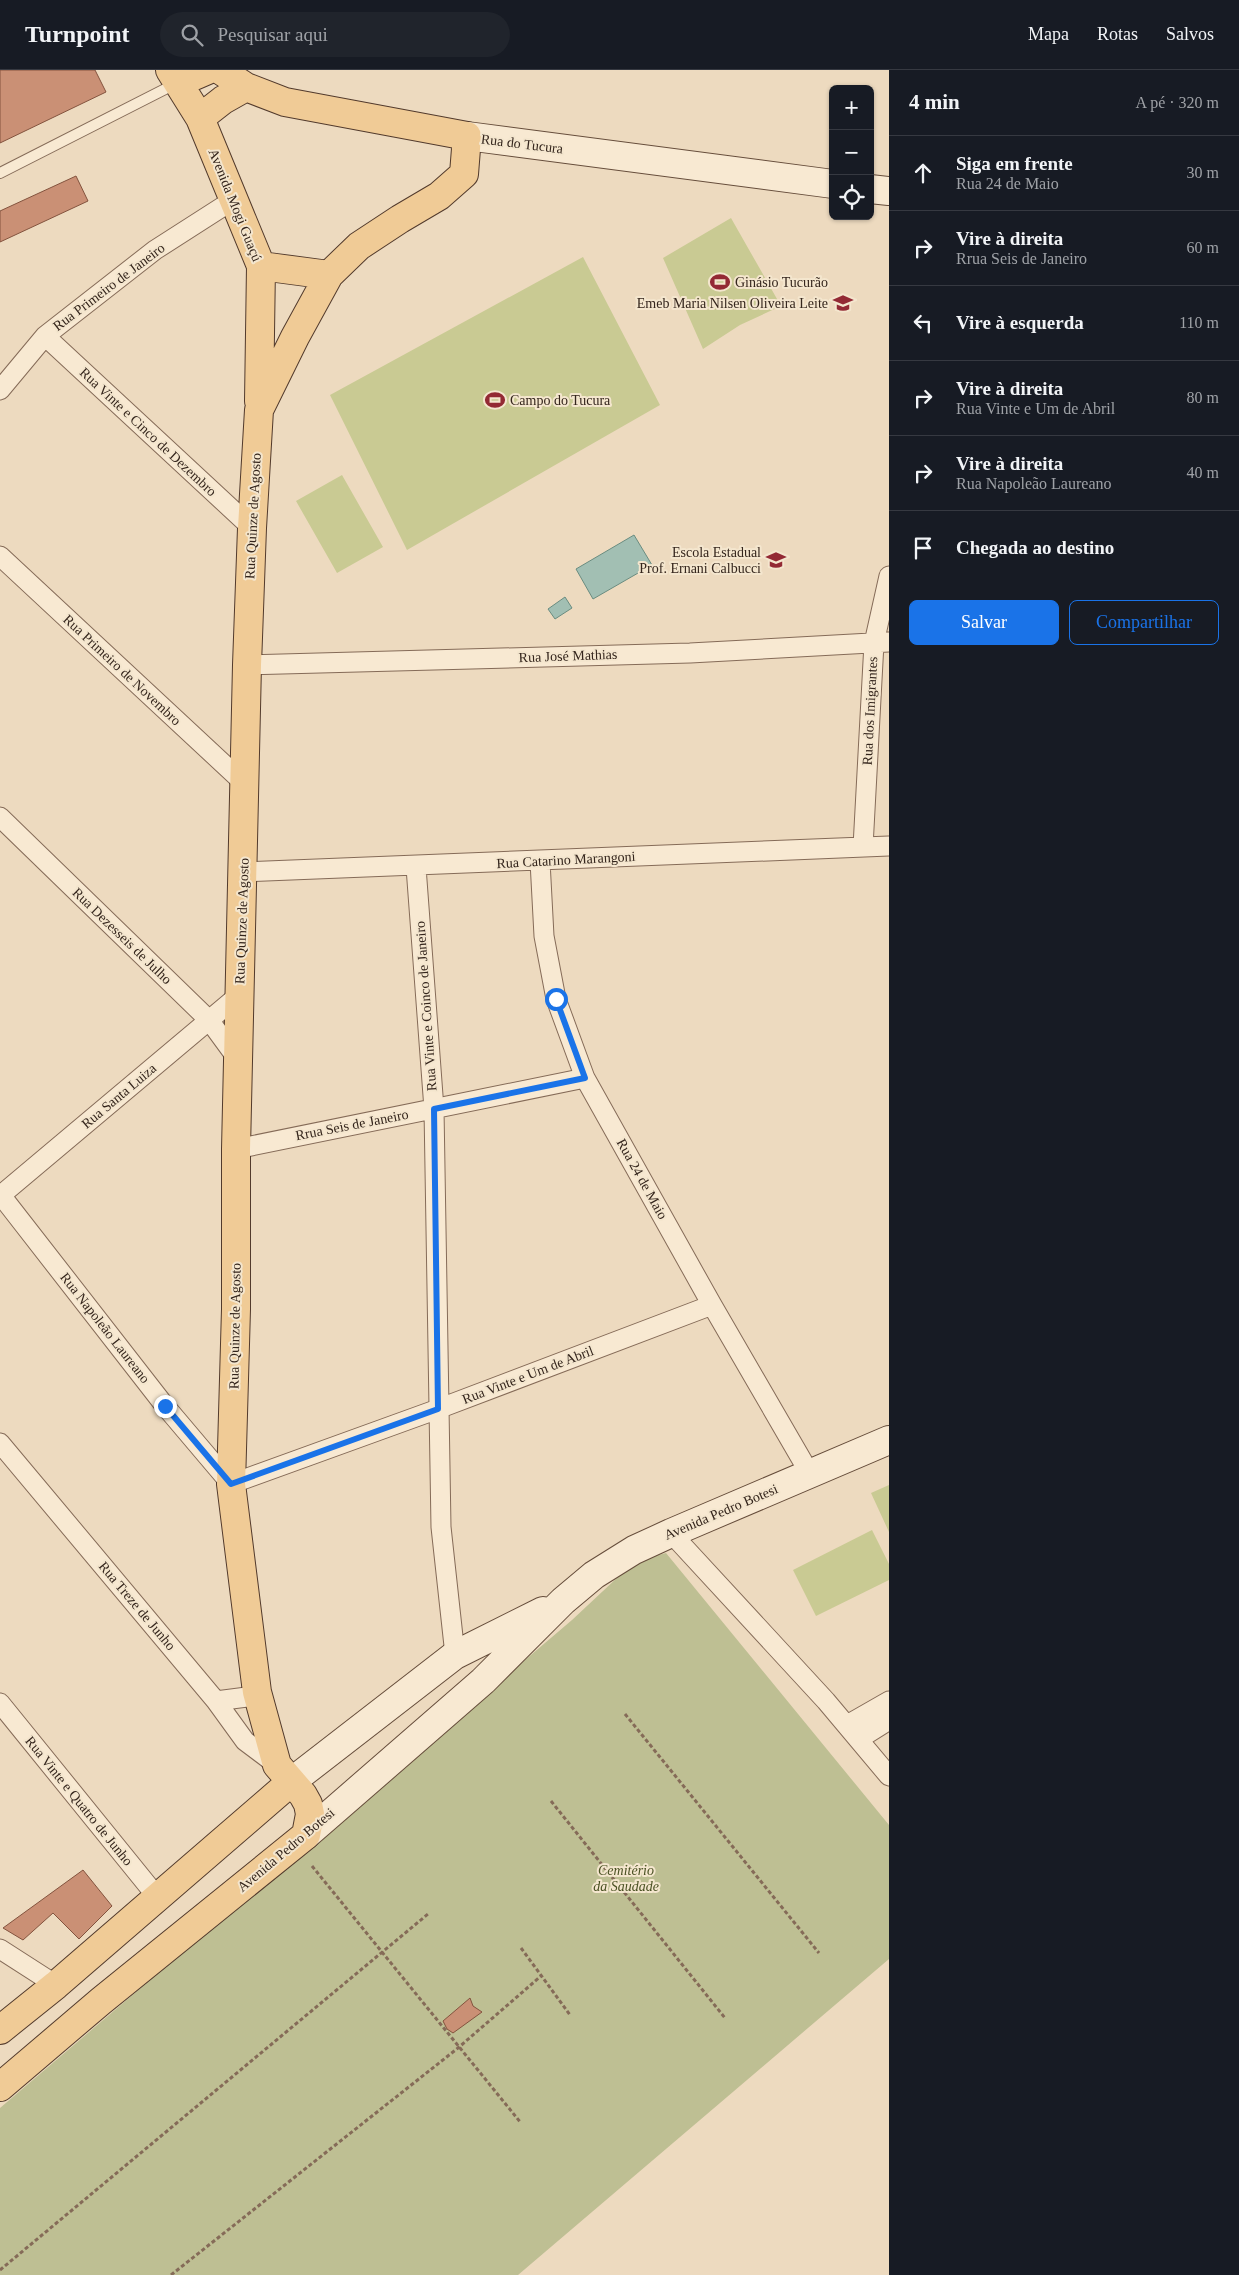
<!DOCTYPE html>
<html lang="pt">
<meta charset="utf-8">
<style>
body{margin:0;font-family:"Times New Roman",serif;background:#20242c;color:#f1f3f6}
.controls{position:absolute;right:15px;top:15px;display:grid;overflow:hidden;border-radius:8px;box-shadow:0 1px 4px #0004}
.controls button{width:45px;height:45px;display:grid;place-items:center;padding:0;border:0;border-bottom:1px solid #363941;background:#171b24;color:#f1f3f6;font:25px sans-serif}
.stop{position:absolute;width:15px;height:15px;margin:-11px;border:4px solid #1a73e8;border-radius:50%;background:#fff}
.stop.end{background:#1a73e8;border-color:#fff;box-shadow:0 1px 5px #0008}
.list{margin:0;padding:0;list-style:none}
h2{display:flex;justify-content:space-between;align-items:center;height:65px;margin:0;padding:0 20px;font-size:21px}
h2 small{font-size:16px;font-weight:400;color:#9ea1a6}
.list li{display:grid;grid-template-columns:32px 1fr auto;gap:15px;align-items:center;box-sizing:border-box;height:75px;padding:0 20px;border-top:1px solid #363941}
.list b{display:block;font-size:19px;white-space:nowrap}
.list p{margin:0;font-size:16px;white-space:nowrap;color:#9ea1a6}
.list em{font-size:16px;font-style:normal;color:#9ea1a6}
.actions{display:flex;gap:10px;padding:15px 20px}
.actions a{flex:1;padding:11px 0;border:1px solid #1a73e8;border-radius:8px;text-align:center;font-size:18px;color:#1a73e8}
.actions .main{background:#1a73e8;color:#fff}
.icon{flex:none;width:28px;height:28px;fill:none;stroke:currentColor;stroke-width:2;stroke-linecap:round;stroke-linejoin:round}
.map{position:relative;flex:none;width:889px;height:2205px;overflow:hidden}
header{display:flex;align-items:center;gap:30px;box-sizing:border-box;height:70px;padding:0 25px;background:#171b24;border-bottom:1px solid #363941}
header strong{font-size:24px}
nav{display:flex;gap:28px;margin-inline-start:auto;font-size:18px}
.search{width:350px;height:45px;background:#20242c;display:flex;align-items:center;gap:12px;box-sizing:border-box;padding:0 18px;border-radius:28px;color:#9ea1a6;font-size:19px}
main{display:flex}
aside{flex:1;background:#171b24}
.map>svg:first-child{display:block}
.green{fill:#c9ca93}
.cemetery{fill:#bebf93}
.water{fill:#a2bfb3;stroke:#6a8c80}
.building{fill:#ca9075;stroke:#83533e}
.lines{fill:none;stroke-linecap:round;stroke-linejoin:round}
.lane-casing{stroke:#856b58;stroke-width:12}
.street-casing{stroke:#856b58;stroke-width:21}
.secondary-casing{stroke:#664d3b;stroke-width:30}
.primary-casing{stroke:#523a2c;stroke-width:30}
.path{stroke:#856b58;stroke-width:3;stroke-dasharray:4 2.5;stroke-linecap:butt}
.lane{stroke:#f8e9d2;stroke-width:10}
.street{stroke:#f8e9d2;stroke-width:19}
.secondary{stroke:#f8e9d2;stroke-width:28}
.primary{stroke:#f0cb96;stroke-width:28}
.route{stroke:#1a73e8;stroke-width:6}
.labels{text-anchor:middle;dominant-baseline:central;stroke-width:4;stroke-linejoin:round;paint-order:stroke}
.street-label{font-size:14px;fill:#34251c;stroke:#f4e6ce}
.poi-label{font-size:14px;fill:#34251c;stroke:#f4e6ce;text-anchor:start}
.park-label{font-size:14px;font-style:italic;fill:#4a5123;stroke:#f4e6ce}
</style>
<header>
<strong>Turnpoint</strong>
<div class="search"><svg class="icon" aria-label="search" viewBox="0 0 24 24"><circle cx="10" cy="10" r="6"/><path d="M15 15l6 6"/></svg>Pesquisar aqui</div>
<nav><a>Mapa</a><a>Rotas</a><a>Salvos</a></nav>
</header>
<main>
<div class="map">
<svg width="889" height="2205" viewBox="0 0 889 2205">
<rect width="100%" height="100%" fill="#eddabf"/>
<!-- green -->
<path class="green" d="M731,148L781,236L740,255L703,279L663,188Z
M583,187L660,335L407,480L330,325Z
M342,405L383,477L337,503L296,431Z
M889,1415V1462L871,1423Z
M872,1460L889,1494V1510L816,1546L793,1500Z"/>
<!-- cemetery -->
<path class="cemetery" d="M666,1483L889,1755V1889L518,2205H0V2038L572,1550L634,1492Z"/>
<!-- water -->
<path class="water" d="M634,465L652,495L593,529L576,499Z
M565,527L572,538L555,549L548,539Z"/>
<!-- building -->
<path class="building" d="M0,0H95L106,22L0,73Z
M76,106L88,131L0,172V141Z
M83,1800L112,1836L79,1869L53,1843L23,1870L3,1858Z
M470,1928L473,1936L482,1942L453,1963L447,1959L443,1951Z"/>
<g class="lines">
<defs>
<path id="lane" d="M0,103L177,13"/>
<path id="street" d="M45,266L252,458
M0,320L45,266L155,180L233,130
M0,486L245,714
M247,595L690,583L889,572
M0,747L209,950L239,991
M863,777L874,573L889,506
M540,791L544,866L556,929L585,1008L712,1235L810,1404
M416,797L434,1039L441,1457L455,1585
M244,802L889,776
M236,1079L585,1008
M0,1124L165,1336L231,1414L438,1339L712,1235
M0,1126L239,925
M0,1373L216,1631L245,1671L277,1695
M671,1463L826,1631L889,1706
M216,1631L247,1627L257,1622
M0,1633L158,1828
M847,1655L889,1631
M859,1669L889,1650
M0,1879L56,1915"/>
<path id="secondary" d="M467,66L833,114
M870,119L889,121
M291,1712L455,1585L543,1541
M306,1765L483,1611L563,1531L594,1505L634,1480L671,1463L889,1370"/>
<path id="primary" d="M170,0L200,48L261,196L259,331
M178,13L208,0
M200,48L223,30L246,17
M261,196L329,205
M0,1960L56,1915L291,1712
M0,2017L101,1931L306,1765L310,1744L308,1734L303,1725L277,1695L257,1622L231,1414L236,1239V1079L247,595L252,458L259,340L295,267L329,205L359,176L400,149L439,126L464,104L467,66L285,32L246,17L220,0"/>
</defs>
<!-- lane casing -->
<use href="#lane" class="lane-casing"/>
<!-- street casing -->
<use href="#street" class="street-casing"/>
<!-- secondary casing -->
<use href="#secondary" class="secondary-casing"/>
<!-- primary casing -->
<use href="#primary" class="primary-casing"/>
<!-- path -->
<path class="path" d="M625,1644L819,1883
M551,1731L725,1948
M312,1796L521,2053
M521,1878L570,1945
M0,2200L428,1844
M171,2205L458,1978L541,1906"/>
<!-- lane -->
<use href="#lane" class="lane"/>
<!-- street -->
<use href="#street" class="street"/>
<!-- secondary -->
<use href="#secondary" class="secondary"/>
<!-- primary -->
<use href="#primary" class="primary"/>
</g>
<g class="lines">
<!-- route -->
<path class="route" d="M165,1336L231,1414L438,1339L434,1039L585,1008L556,929"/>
</g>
<!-- icons -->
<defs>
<symbol id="stadium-bare" viewBox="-9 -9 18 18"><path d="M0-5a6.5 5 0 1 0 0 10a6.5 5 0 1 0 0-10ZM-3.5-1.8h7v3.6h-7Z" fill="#932934" stroke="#f4e6ce" stroke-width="2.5" paint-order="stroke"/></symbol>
<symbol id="school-bare" viewBox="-9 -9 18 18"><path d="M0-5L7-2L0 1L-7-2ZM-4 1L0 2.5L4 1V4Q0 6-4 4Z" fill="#932934" stroke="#f4e6ce" stroke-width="2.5" paint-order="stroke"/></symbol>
</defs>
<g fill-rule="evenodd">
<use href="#stadium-bare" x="706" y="198" width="28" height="28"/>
<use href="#school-bare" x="829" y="219" width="28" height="28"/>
<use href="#stadium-bare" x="481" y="316" width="28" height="28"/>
<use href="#school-bare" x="762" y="476" width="28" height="28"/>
</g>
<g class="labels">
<!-- street labels -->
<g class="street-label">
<text transform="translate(522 74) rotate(7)">Rua do Tucura</text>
<text transform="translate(235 135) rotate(68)">Avenida Mogi Guaçú</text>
<text transform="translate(109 217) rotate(-37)">Rua Primeiro de Janeiro</text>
<text transform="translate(148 362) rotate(43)">Rua Vinte e Cinco de Dezembro</text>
<text transform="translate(253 446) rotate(-87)">Rua Quinze de Agosto</text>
<text transform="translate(568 586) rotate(-2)">Rua José Mathias</text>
<text transform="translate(122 600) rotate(43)">Rua Primeiro de Novembro</text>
<text transform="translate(870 641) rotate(-87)">Rua dos Imigrantes</text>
<text transform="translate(566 790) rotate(-3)">Rua Catarino Marangoni</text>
<text transform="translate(242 851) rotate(-88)">Rua Quinze de Agosto</text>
<text transform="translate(122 866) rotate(44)">Rua Dezesseis de Julho</text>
<text transform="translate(426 936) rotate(-94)">Rua Vinte e Coinco de Janeiro</text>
<text transform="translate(119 1026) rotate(-40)">Rua Santa Luiza</text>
<text transform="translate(352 1055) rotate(-11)">Rrua Seis de Janeiro</text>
<text transform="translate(642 1109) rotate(61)">Rua 24 de Maio</text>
<text transform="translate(235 1256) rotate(-89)">Rua Quinze de Agosto</text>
<text transform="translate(105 1258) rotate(52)">Rua Napoleão Laureano</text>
<text transform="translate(528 1305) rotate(-21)">Rua Vinte e Um de Abril</text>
<text transform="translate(721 1442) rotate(-23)">Avenida Pedro Botesi</text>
<text transform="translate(137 1536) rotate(50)">Rua Treze de Junho</text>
<text transform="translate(79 1731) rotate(51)">Rua Vinte e Quatro de Junho</text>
<text transform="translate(286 1780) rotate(-40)">Avenida Pedro Botesi</text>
</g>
<!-- poi labels -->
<g class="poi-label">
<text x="735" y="212">Ginásio Tucurão</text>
<text x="828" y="233" text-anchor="end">Emeb Maria Nilsen Oliveira Leite</text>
<text x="510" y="330">Campo do Tucura</text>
<text x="761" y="482" text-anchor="end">Escola Estadual<tspan x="761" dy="16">Prof. Ernani Calbucci</tspan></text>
</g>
<!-- park labels -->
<g class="park-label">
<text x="626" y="1800">Cemitério<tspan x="626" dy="16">da Saudade</tspan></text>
</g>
</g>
</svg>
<div class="controls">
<button>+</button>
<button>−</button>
<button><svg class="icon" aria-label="locate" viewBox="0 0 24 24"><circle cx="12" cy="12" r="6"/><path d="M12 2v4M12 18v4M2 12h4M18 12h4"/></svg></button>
</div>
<div class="stop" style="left:556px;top:929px"></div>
<div class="stop end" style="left:165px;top:1336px"></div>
</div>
<aside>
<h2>4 min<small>A pé · 320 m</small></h2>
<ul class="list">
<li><svg class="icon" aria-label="ahead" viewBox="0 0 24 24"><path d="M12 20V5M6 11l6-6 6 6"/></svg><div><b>Siga em frente</b><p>Rua 24 de Maio</p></div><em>30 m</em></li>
<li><svg class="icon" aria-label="right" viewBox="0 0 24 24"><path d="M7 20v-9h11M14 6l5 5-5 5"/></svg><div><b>Vire à direita</b><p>Rrua Seis de Janeiro</p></div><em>60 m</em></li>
<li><svg class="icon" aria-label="left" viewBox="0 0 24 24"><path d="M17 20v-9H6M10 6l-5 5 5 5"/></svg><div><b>Vire à esquerda</b></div><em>110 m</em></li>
<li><svg class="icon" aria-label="right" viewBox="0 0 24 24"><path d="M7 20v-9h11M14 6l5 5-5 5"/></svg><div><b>Vire à direita</b><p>Rua Vinte e Um de Abril</p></div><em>80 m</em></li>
<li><svg class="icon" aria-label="right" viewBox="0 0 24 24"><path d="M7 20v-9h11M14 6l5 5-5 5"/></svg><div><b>Vire à direita</b><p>Rua Napoleão Laureano</p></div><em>40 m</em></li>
<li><svg class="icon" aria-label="arrive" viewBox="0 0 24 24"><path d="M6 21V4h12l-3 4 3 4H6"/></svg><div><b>Chegada ao destino</b></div></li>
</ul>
<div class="actions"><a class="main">Salvar</a><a>Compartilhar</a></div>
</aside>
</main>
